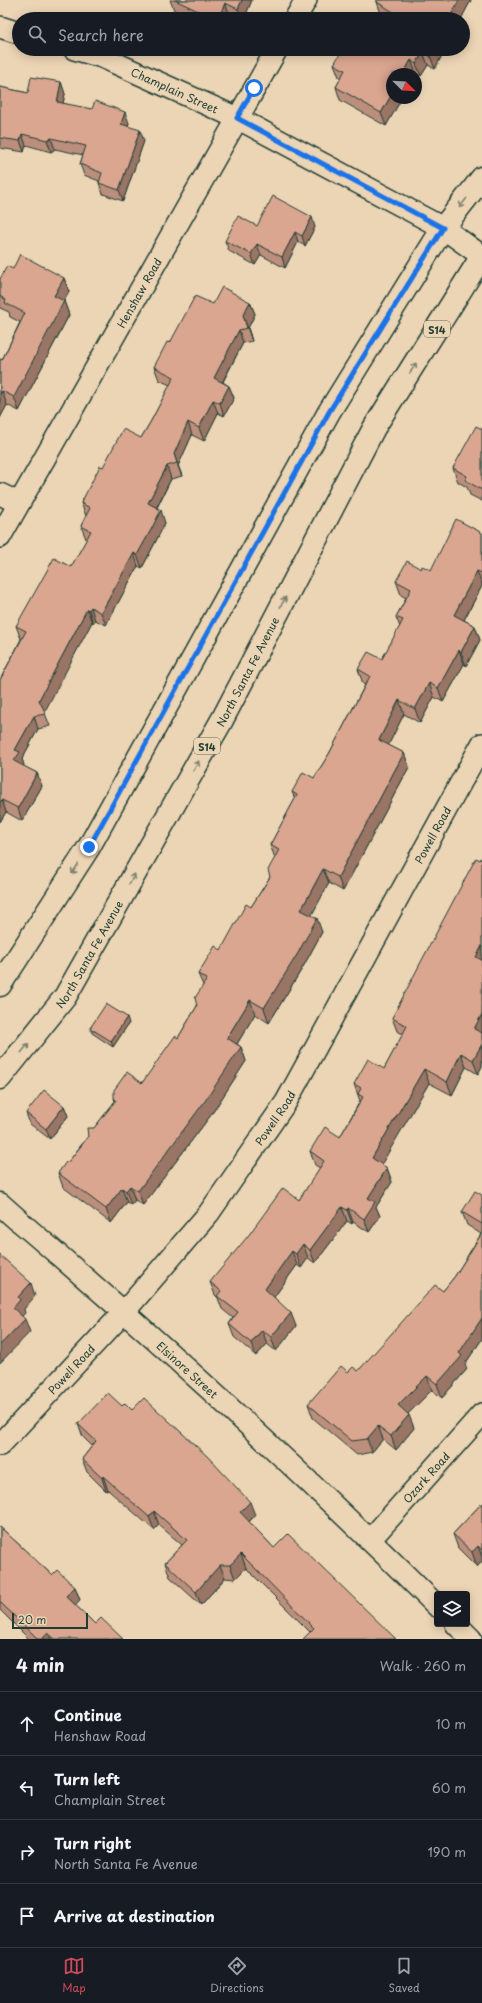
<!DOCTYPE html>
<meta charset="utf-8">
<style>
body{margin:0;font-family:"Playpen Sans",sans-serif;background:#242831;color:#f1f3f6}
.controls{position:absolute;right:12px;bottom:12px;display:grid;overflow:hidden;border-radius:4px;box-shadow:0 2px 10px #0003}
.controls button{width:36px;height:36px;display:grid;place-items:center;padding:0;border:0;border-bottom:1px solid #363941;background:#171b24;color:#f1f3f6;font:20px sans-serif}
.compass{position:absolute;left:386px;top:68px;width:36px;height:36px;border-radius:50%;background:#171b24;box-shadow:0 2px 10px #0003;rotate:114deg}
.scale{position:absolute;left:12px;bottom:10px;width:76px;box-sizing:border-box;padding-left:4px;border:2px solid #1f3d34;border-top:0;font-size:11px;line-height:14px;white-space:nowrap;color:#1f3d34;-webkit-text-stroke:3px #ecd5b5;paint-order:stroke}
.stop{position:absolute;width:12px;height:12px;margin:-9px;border:3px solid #1a73e8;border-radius:50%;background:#fff}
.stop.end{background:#1a73e8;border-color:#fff;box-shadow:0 1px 4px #0008}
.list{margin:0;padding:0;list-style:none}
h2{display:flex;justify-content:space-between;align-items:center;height:52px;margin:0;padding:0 16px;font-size:17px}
h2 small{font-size:13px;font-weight:400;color:#9ea1a6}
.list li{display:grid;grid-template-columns:26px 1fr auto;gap:12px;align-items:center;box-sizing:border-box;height:64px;padding:0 16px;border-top:1px solid #363941}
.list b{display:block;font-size:15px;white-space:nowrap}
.list p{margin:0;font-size:13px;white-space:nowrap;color:#9ea1a6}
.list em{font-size:13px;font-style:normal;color:#9ea1a6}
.icon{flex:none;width:22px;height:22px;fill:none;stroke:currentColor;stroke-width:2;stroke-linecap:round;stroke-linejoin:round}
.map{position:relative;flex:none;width:482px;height:1639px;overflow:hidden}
.search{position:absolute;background:#171b24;box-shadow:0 2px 10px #0003;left:12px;right:12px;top:12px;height:44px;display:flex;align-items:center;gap:10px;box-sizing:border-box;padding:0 14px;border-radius:22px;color:#9ea1a6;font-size:15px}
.sheet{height:308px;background:#171b24}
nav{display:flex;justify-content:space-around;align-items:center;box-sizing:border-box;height:56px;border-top:1px solid #363941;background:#171b24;font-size:11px;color:#9ea1a6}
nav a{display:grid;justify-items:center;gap:2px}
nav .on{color:#d1495b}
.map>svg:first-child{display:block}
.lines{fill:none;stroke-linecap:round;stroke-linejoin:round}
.street-casing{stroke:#1f3d34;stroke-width:24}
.secondary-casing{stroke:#1f3d34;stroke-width:25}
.primary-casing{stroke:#1f3d34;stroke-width:25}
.street{stroke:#ecd5b5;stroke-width:21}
.secondary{stroke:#ecd5b5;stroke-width:22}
.primary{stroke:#ecd5b5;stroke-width:22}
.wall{fill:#bc8f7c;stroke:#1f3d34}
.shaded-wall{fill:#997465;stroke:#1f3d34}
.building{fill:#dba690;stroke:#1f3d34}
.oneway{stroke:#7b816e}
.route{stroke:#1a73e8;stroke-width:5}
.labels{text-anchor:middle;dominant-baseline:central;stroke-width:4;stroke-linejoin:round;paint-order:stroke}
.shield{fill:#ecd5b5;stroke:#5c6b5b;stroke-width:1}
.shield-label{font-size:10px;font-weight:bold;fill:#1f3d34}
.street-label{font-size:11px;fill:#1f3d34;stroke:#ecd5b5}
</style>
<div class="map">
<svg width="482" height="1639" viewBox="0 0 482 1639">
<rect width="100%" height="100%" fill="#ecd5b5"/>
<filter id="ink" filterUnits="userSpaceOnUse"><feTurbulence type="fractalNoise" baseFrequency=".025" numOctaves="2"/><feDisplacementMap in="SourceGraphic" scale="8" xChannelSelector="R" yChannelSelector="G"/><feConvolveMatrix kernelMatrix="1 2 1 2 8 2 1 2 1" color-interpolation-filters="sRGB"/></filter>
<g filter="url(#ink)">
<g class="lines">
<defs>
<g id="street">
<path d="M295,19L306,0"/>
<path d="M0,27L19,33"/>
<path id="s1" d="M74,49L102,57L237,118L443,228L482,256"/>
<path d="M0,494L19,503"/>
<path id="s2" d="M0,537L277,49"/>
<path id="s3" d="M18,1220C162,1343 302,1472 437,1606"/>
<path id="s4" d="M0,1445L125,1311L209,1213L286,1102L482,744"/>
<path id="s5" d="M370,1540L482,1414"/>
<path d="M456,1624L471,1639"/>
</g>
<path id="secondary" d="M0,1204L18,1220"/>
<g id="primary">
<path d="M0,985L89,847L329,412L443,228L482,178"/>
<path id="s6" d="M0,1078L65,997L222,720L374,428L482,256"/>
</g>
</defs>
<!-- street casing -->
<use href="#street" class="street-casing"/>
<!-- secondary casing -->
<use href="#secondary" class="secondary-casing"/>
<!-- primary casing -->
<use href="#primary" class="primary-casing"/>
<!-- street -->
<use href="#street" class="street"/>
<!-- secondary -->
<use href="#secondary" class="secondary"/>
<!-- primary -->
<use href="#primary" class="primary"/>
</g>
<!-- wall -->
<path class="wall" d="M170,0H252L244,19H238L230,15L228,19H193L174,10Z
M377,0H471L461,19H389L381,14L377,2Z
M445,49L435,69L428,65L421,76L416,73L386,126L340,100L336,87L341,78L339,77L334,64L373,50Z
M61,82L65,94L63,103L129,123L128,126L144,141L123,201L103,194L99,183V181L84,175L80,164L83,155L55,149L51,152L26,145L24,152L0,148V87L28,93Z
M257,226L315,227L305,246L298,242L285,268L261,255L255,265L229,251L225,241Z
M13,269L64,278L69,292L64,301L69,315L19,411L7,405L0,418V359L2,360L20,322L10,317L9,312L0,308V279Z
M250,302L255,314L248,328L252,341L243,343L223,382L229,386L234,398L224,416L218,413L204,441L192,435L178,466L182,476L171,479L157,508L165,523L156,541L142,568L138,566L106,625L95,620L93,623L92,622L44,711L50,726L38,729L22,759L24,765L23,766L37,773L42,786L22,821L6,812L0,822V680L21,639L16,626L71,567L87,539H86L81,526L86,516L81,503L103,467L141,438L151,421L170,385L159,380L154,367L170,343L213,304Z
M482,429V501L470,495L467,487L458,482L453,468Z
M482,533V586L464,620L475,626L480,640L466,666L464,664L443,702L434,697L420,723L404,714L388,745L404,753L409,767L343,891L329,883L311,915L322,932L303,967L269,1023L255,1014L237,1044L241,1047L246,1061L211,1115L143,1205L135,1200L131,1205L127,1202L111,1223L63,1187L58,1173L69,1161L115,1101L114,1098L142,1083L178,1038L197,1006L203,985L198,974L221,950L251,907L270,877L275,858L270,845L295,799L292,792L314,778L329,754L365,685L363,684L358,669L382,659L400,627L396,617L406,598L401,595L396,581L421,569L431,570Z
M482,857V1066L478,1074L466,1067L452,1095L429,1083L381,1164L387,1168L392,1182L376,1207L380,1216L369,1232L353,1222L352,1224L347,1221L315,1263L308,1258L301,1268L297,1265L274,1297L296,1326L276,1351L267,1344L256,1356L234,1337L229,1324L233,1318L222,1309L218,1298L215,1295L210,1282L299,1200L320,1168L315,1165L310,1151L340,1137L360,1101L354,1084L384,1069L403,1034L397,1031L392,1018Z
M129,1023L113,1047L92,1033L90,1028Z
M64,1106L68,1116L50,1139L30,1124L26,1113Z
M482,1195V1339L465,1364L467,1369L442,1398L432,1390L408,1414L414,1428L396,1450L383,1439L372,1452L357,1455L313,1418L308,1404L348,1372L358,1371L443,1291L455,1276L481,1234L467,1225L462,1212Z
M122,1406L132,1410L255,1515L249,1522L274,1548L396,1639L310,1632L246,1568L235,1579L225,1578L201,1605L170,1577L165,1563L182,1545L159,1525L154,1530L108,1490L106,1491L87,1472L82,1459L92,1446L83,1437L78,1424Z
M482,1503V1561L477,1567L458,1548L453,1534Z
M0,1527L52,1575L75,1587L80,1600L75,1605L95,1624L123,1639H29L0,1610Z"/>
<!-- shaded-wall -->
<path class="shaded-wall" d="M242,0H252L244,19H242L238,9Z
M459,0H471L461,19H449Z
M225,3L230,15L228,19H218Z
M434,49H445L435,69L430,56Z
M423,52L428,65L421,76L416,64Z
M411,60L416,73L415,74H403Z
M61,82L65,94L61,113L57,102Z
M392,94V98H402L386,126L381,113Z
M125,112L129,123L125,135L121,124Z
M140,130L144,141L123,201L119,190Z
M22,134L26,145L24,152L20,141Z
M51,138L55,149L51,152L47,140Z
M312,217L315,227L305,246L302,236Z
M295,232L298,242L285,268L282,257Z
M257,244L261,255L255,265L251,254Z
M64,278L69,292L64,301L69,315L19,411L14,397L54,296Z
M250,302L255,314L248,328L252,341L243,315Z
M239,330L243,343L218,390L214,378Z
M229,386L234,398L224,416L220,403Z
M2,391L7,405L0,418V394Z
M213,400L218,413L204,441L199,428Z
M188,422L192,435L178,466L182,476L174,454Z
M167,466L171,479L152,516L148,503Z
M161,510L165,523L142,568L137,555Z
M134,553L138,566L106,625L101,613Z
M477,571L482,584V586L459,629L454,615Z
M91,607L95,620L93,623L89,610Z
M87,609L92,622L44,713L39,700Z
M475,626L480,640L466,666L461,652Z
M459,650L464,664L443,702L438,688Z
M429,683L434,697L420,723L415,709Z
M399,700L404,714L384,754L379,740Z
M34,716L38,729L22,759L24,765L19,774L14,761L15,750Z
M404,753L409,767L343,891L338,877Z
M37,773L42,786L22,821L18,808Z
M2,800L6,812L0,822V802Z
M323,869L329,883L307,924L301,910Z
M317,918L322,932L303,967L269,1023L264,1008Z
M482,946V969L476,957Z
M250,1000L255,1014L232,1052L227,1038Z
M482,1014V1037L474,1029Z
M127,1017L129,1023L113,1047L111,1041Z
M482,1044V1066L478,1074L473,1060Z
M241,1047L246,1061L211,1115L143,1205L138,1191Z
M461,1053L466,1067L452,1095L447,1082Z
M424,1069L429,1083L377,1172L372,1158Z
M64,1106L68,1116L50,1139L46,1129Z
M387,1168L392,1182L376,1207L380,1216L369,1232L364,1219L368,1198Z
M130,1186L135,1200L131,1205L126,1191Z
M122,1188L127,1202L111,1223L106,1209Z
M342,1207L347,1221L315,1263L310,1250Z
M348,1208L353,1222L352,1224L347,1210Z
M303,1244L308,1258L301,1268L296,1254Z
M292,1251L297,1265L270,1303L265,1289Z
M31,1283L35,1296L24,1309L25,1313L18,1321L13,1308L18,1297Z
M291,1313L296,1326L276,1351L271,1337Z
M482,1318V1339L465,1364L467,1369L442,1398L437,1384Z
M25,1319L30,1332L0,1363V1345Z
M262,1330L267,1344L256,1356L251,1343Z
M427,1376L432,1390L403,1419L398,1405Z
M409,1415L414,1428L396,1450L391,1436Z
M378,1426L383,1439L372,1452L367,1439Z
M103,1476L108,1490L106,1491L102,1478Z
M250,1502L255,1515L245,1526L240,1512Z
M154,1511L159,1525L154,1530L149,1517Z
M478,1546L482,1557V1561L477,1567L472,1552Z
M241,1554L246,1568L235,1579L230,1565Z
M220,1565L225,1578L201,1605L196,1592Z
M75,1587L80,1600L71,1609L66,1596Z
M48,1633L51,1639H42Z"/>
<!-- building -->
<path class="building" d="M175,0H242L238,9L225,3L218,19H215Z
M377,0H459L449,19H391L395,13L377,2Z
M343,49H371L373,50L374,49H434L430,56L423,52L416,64L411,60L403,74H392V94L381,113L336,87L345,70L334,64Z
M31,77L61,82L57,102L92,109L95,101L125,112L121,124L140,130L119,190L99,183L102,173L80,164L86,146L51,138L47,140L22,134L20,141L0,138V87L28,93Z
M273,196L312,217L302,236L295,232L282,257L257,244L251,254L225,241L238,216L257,226Z
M20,254L64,278L54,296L64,301L14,397L2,391L0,394V359L2,360L25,313L5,303L6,300L0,296V279L7,266L13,269Z
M222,287L250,302L243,315L247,328L239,330L214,378L229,386L220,403L213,400L199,428L188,422L174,454L177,463L167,466L148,503L161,510L152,528L137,555L134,553L101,613L91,607L89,610L87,609L39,700L46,714L34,716L15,750L20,752L14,761L37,773L18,808L2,800L0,802V680L26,631L16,626L54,558L71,567L91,531L81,526L90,508L81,503L100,466L103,467L123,429L141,438L151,421L174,377L154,367L167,342L170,343L195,296L213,304Z
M476,426L482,429V490L465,480L467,476L453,468Z
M456,519L482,533V573L477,571L454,615L475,626L461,652L459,650L438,688L429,683L415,709L399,700L379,740L404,753L338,877L323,869L301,910L317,918L298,953L264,1008L250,1000L227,1038L241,1047L205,1101L138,1191L130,1186L126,1191L122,1188L106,1209L58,1173L66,1162L69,1161L88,1137L87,1128H94L116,1100L114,1098V1090L127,1072L142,1083L175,1036L178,1038L197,1006L195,998L207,979L198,974L215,946L221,950L246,904L251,907L270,877L268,870L279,850L270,845L297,795L292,792L303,772L314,778L329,754L370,676L358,669L368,652L382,659L403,620L396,617L411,589L396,581L407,561L421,569L422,566L431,570Z
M482,857V946L476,957L482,960V1014L474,1029L482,1033V1044L473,1060L461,1053L447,1082L424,1069L372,1158L387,1168L368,1198L375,1202L364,1219L348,1208L347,1210L342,1207L310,1250L303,1244L296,1254L292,1251L265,1289L291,1313L271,1337L262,1330L251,1343L229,1324L238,1312L217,1296L221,1291L210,1282L248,1236L283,1188L299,1200L324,1161L310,1151L325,1127L340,1137L363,1097L358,1094L361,1088L354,1084L368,1059L384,1069L407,1026L392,1018L422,960L476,858L480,860Z
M106,1004L127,1017L111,1041L90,1028Z
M44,1090L64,1106L46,1129L26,1113Z
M475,1191L482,1195V1224L462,1212Z
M482,1233V1318L459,1353L462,1356L437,1384L427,1376L398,1405L409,1415L391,1436L378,1426L367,1439L352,1441L308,1404L341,1366L348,1372L353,1367L358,1371L435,1285L443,1291L455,1276Z
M0,1255L31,1283L18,1297L20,1300L13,1308L25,1319L0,1345Z
M108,1393L122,1406L125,1403L132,1410L144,1398L207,1456L250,1502L240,1512L274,1548L288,1534L396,1639H303L314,1628L241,1554L230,1565H220L196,1592L165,1563L187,1540L154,1511L149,1517L103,1476L102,1478L82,1459L96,1441L78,1424Z
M482,1503V1550L478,1546L472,1552L453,1534Z
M0,1527L52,1575L57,1570L75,1587L66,1596L95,1624L101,1618L123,1639H55L48,1633L42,1639H38L0,1602Z"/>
<!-- one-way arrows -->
<defs><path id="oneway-shaft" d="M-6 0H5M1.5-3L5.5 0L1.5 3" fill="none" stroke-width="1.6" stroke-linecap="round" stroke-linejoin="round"/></defs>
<g class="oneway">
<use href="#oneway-shaft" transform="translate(463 203) rotate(128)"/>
<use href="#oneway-shaft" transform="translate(413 368) rotate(-58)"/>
<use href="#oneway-shaft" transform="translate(283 602) rotate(-62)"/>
<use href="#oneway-shaft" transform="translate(196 766) rotate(-61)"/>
<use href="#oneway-shaft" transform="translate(75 869) rotate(123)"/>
<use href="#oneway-shaft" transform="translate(132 879) rotate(-61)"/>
<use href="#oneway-shaft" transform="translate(25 1048) rotate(-51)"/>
</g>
</g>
<g class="lines" filter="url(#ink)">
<!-- route -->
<path class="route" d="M89,847L329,412L443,228L237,118L254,88"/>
</g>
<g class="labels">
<!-- shield labels -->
<g class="shield">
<rect x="424" y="321" width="26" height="16" rx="3"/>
<rect x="194" y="738" width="26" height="16" rx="3"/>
</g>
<g class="shield-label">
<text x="437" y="329">S14</text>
<text x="207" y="746">S14</text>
</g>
<!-- street labels -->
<g class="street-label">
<text stroke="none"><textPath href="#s1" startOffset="109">Champlain Street</textPath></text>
<text stroke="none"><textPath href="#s2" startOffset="281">Henshaw Road</textPath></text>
<text stroke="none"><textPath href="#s6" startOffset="477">North Santa Fe Avenue</textPath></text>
<text stroke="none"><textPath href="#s4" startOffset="752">Powell Road</textPath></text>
<text stroke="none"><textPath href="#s6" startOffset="153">North Santa Fe Avenue</textPath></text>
<text stroke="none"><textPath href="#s4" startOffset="428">Powell Road</textPath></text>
<text stroke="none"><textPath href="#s4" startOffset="104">Powell Road</textPath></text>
<text stroke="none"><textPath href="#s3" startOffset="226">Elsinore Street</textPath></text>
<text stroke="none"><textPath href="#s5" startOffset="84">Ozark Road</textPath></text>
</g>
</g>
</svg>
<div class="controls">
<button><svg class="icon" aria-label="layers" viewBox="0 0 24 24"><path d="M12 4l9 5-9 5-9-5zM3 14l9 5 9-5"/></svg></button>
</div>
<svg class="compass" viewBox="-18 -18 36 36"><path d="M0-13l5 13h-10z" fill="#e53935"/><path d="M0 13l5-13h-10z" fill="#9ea1a6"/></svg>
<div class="scale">20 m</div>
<div class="stop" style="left:254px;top:88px"></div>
<div class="stop end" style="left:89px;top:847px"></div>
<div class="search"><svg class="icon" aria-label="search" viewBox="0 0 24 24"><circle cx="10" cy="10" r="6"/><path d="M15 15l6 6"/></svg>Search here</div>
</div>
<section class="sheet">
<h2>4 min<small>Walk · 260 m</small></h2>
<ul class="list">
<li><svg class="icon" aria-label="ahead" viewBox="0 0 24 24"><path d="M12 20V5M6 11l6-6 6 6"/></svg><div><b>Continue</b><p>Henshaw Road</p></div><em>10 m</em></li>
<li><svg class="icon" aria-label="left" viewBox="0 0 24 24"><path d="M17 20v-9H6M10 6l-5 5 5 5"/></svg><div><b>Turn left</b><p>Champlain Street</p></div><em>60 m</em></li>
<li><svg class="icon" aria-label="right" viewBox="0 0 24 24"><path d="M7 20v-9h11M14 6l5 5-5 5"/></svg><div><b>Turn right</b><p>North Santa Fe Avenue</p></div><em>190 m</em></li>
<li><svg class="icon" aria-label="arrive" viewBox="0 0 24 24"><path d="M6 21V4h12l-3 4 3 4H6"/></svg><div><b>Arrive at destination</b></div></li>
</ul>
</section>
<nav>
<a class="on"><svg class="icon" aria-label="map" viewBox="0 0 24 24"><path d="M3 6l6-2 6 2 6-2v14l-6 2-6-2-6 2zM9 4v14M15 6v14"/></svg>Map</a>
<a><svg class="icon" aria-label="directions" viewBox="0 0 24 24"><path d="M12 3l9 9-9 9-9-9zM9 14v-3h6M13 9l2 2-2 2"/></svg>Directions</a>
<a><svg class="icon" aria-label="saved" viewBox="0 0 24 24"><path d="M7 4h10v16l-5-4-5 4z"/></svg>Saved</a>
</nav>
